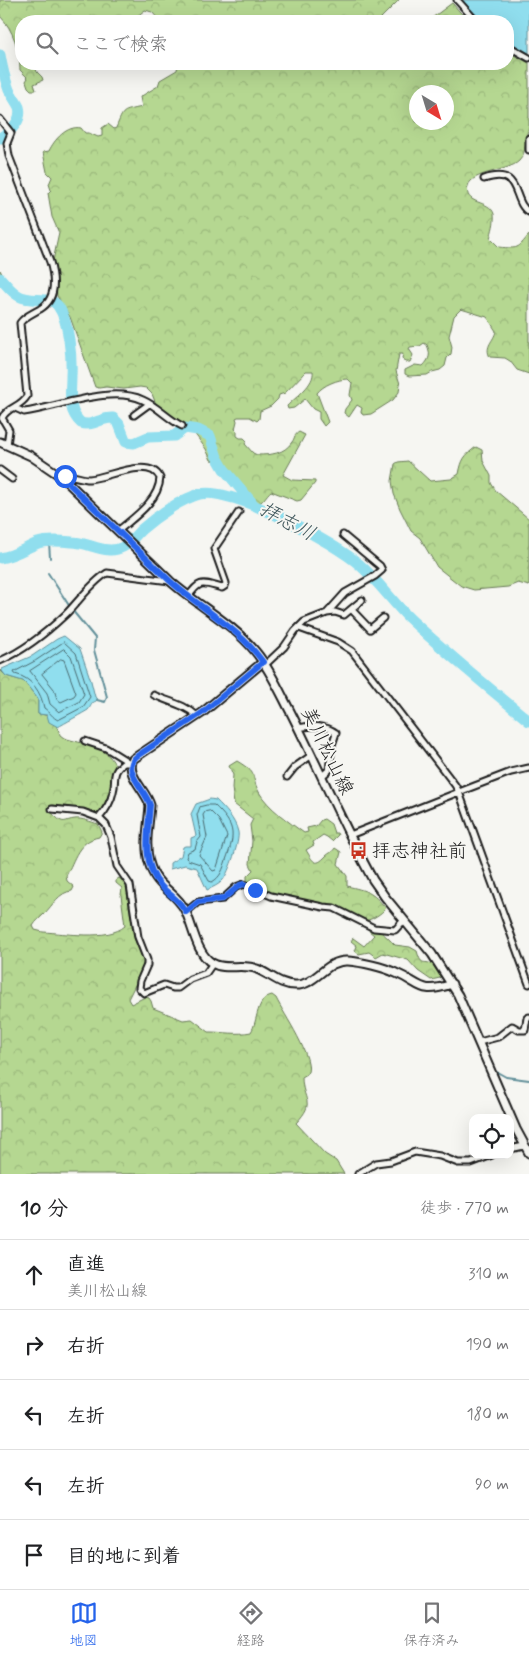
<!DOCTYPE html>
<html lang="ja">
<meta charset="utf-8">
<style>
body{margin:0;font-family:Mynerve,"Klee One",sans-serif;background:#f6f6f6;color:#202124}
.controls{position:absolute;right:15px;bottom:15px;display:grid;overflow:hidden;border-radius:10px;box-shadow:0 5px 20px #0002}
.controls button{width:45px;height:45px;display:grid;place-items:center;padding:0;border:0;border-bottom:1px solid #e0e0e0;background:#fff;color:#202124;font:25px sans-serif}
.compass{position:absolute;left:409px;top:85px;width:45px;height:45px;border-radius:50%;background:#fff;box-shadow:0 5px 20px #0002;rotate:142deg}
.stop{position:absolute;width:15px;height:15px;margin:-11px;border:4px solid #2563eb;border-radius:50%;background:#fff}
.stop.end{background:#2563eb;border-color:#fff;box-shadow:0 1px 5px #0008}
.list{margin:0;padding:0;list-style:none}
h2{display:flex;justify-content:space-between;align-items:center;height:65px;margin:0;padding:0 20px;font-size:21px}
h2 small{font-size:16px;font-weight:400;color:#757577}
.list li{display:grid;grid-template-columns:32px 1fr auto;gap:15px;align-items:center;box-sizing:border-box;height:70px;padding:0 20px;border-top:1px solid #e0e0e0}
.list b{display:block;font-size:19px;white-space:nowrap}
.list p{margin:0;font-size:16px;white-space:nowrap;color:#757577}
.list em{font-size:16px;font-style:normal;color:#757577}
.icon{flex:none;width:28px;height:28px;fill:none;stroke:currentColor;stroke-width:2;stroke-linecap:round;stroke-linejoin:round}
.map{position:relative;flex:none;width:529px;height:1174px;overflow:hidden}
.search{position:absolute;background:#fff;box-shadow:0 5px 20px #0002;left:15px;right:15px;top:15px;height:55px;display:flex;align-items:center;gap:12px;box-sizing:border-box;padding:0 18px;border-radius:20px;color:#757577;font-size:19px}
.sheet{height:415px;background:#fff}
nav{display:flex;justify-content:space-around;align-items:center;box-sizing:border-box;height:70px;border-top:1px solid #e0e0e0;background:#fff;font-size:14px;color:#757577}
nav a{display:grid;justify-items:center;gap:2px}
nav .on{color:#2563eb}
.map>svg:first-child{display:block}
.forest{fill:url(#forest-crowns);stroke:#687a56;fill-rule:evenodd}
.water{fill:#90deee;stroke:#62909a}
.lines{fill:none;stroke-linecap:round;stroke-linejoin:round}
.shore{stroke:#4a6a70;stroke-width:1}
.stream{stroke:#62909a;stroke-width:2}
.river{stroke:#90deee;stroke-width:11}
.street-casing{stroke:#1c1c1c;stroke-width:9}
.secondary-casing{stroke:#1c1c1c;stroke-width:11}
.street{stroke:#f6f6f2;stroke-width:5}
.secondary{stroke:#f6f6f2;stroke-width:7}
.route{stroke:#2563eb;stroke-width:6}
.labels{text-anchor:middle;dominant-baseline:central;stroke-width:4;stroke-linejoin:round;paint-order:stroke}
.street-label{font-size:19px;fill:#1c1c1c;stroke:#f6f6f2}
.poi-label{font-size:19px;fill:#1c1c1c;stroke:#f6f6f2;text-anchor:start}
.water-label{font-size:20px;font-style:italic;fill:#3f565b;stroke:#f6f6f2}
</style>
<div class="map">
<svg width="529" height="1174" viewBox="0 0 529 1174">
<defs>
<pattern id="forest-crowns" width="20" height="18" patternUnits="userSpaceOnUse" patternTransform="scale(1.25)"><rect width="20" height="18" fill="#b5d791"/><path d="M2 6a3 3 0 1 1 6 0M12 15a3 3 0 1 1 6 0" fill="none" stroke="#9bb87c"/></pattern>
</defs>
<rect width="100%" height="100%" fill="#f6f6f2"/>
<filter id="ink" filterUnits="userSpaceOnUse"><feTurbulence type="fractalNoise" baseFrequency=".02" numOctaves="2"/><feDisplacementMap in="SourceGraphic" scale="10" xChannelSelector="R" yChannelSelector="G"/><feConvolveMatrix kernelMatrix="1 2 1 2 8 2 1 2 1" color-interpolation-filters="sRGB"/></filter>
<g filter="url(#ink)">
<!-- forest -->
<path class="forest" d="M0,0H399L378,21H160L152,12L145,10L131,21H21V64H43L38,65L36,69L37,72L42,77L43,80L34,84L36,90H31L28,87L26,81L28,78L20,70C20,51 13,29 0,16Z
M452,3L468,21H428Z
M508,52L529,63V128C523,139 528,152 519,161C508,172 472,171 468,186C463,206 490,199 494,214C495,222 492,231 490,238L499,247C519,249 517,249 529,235V374L517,370L510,361L505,358L490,357C484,346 494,341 496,331C493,327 491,322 487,317L461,309L454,316L449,336L452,347L451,354L447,358L445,366L440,370L432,372L427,375L409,376L405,374V370L415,365L423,366C430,359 431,354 427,345L424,343L420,346L410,347L409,349L413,355L410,362H405L402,358L403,354H399L396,371L400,384L399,392L393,400L371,414L363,415L361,412L362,408L357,405L349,417L344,413L345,409L352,400L350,395L352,383L348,379C338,379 323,385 317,393L328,422L324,426L319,419V412L313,409L305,399L294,408L288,409L287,406C296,397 315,384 313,371H306L285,393L279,395L278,399L271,406L260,411L259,419L257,421L250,417H238L236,418L237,421L235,429L237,431V436L240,438H244L247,441L245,444L253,453L257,455C271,455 284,454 292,442C295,438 294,435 299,432L305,435L283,475L292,480L315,481V483L301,500L297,501L271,491C266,495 264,501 259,503L256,502L222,463L211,460L206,449L194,433L186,426L168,415L156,404L152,394L146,388L140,387L124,389L106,387L99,388L95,387L70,317L57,296L53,261L59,233L52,217L48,193L51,190L49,184L52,177L47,172L43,152L49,151C54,140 67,125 81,128L85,133H89L98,137L102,136V128L108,124L114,129L116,128C124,109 121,112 142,107L140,97L158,86L160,80L177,70L178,64H508ZM416,92H446V122H416Z
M0,270L6,281L19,293L25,296L42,299L41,302C25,308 9,296 0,283Z
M476,447L482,450L483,461L491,476V483L496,491L529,519V586L518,583L508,587L474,590L461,586L437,567L420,538L411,531L400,509L394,494L392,481L395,464L398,462L408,461L430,481L451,479L459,474C462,459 464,456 476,447Z
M0,670L6,676L23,681L26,684L38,699V714C49,713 58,726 60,735L64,738C82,744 107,746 115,765C111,780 113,802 98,813L85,809L53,805L50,807C51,813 52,813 56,817C64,825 65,820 75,819C82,818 91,822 98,824L102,832L99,837C78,841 75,859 66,876L67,881L74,887L72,891C59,892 53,905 44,914C40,918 36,921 33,926L35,930L43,932C65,933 108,941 125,926L121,895L122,888L116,883V880L119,878L123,881L126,886L134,938L144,960L141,973L128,999L131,1004L145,997L149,998L151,1001L153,1008L183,1020L192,1019L209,1032C224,1032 237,1035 251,1032C258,1021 256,998 272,995L276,998C283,1013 316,1060 307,1074L302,1077C302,1101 317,1101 296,1123L325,1154L336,1161L344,1174H0Z
M237,761C260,775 249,773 259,792C268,808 289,822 304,833L308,832L307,828L316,826L321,820L324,819L331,824L334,833H337L338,835L332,841L327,837L323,835L313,842L314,845L306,850C313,861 315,868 326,856C329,853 333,852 335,848L341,852L338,864L347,876V886C367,891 371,891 386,908C381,914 373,919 365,921L335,905L323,906L272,894L247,883V876L253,870L250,864L252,841L250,825L253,819L234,804L232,788L233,775L229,766Z
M370,929L381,932C386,936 390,940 395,945L410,947L417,951C422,969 424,958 435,966C437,967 438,970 440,972V978L431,980L418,971L408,960L383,953L376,957L369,952L359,954L355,951L357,946L351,941L353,938L364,946L374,935L369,931Z"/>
<!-- water -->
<path class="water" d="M462,0H529V53L508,41V21H482Z
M64,636L80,649L91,681L95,697L98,699L96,701C91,703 92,705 88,710C85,712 63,724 58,727L49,722L47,715L38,714V699L26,684L23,681L6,676L2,671V669L32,656L57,639Z
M210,799L216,800C225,809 235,819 238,832C240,841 229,872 223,880C219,885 213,887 207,890L197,868L185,865L170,869V863L181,856L183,847L185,846H191V838L196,836L191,814L196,804Z"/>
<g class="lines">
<!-- shore -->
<path class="shore" d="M64,642L76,653L90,697L83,707L58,720C53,718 50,712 44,708C41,692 32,678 15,674L14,672L35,661Z
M64,649L71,656L84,694L79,702L59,712L50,704L47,693L30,671Z
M61,659L64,660L76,693L74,696L61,702L57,699L54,689L42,674Z
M207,805H214C235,825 236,833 226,860C223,869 221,877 212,882L209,881L200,864L188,860L186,858L188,852L195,849L197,842L201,837L197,815L200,807Z
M210,811L219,820L227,836L216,870L213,871L199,855L207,837L203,815L205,812Z"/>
<!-- stream -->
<path class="stream" d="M49,542L50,558
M48,573L70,607
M72,610L95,638L94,650L107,697L105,702L97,700
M497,1072L506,1077L529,1080"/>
<!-- river -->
<path class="river" d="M0,55C2,67 5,79 9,90C12,96 16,101 19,107C23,121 11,131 0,138
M0,278C6,284 11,292 19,296C31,303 51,295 58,306C69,321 72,358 71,376C71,394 67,410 81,423C94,427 101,417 113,418L119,424L126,442L134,443L148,437L174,436L185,428L198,430L210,436L217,457L224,469L254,505
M0,558C15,556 25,548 38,543C47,540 62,541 72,542C89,542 106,556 123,547C130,544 136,534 142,529C157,516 181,499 200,494C232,486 335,543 360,565C378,581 392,601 409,618C447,654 488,687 529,721"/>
<defs>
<path id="street" d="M457,0L476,21
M508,46L529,58
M0,119L11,133L7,143L9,156L50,262C55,279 57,299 40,309C32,314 25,316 20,323L27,396C20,408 8,406 2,418L9,430L7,445
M529,138V150
M484,179C523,166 511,202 529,212
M15,408L24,412C59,407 110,385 143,400C157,406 168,419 182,426
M134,415L149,404
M0,470L12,479
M62,477C70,473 80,479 89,479C107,478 150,456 160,478C159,501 133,518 118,531
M188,597C200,579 203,583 222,588L225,586L226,583L214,549L239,512
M351,609L370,629L383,618
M327,613L335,612L344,615L362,600
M299,628L338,642L352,651L455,785L459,792L529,984
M0,661C25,650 46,633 66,614C79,601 91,583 107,573L170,581
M265,665L284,647L295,631L304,622L327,613L345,593L375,576L382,570L380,566L343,535
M154,695C169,702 184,704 197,716
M298,728C310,725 326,725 336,733L332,745L329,770L322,776
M85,741L106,748L130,763
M131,763H124C110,773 117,779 113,792C111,802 106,810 99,818L106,825L111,837L117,866L130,885L138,937L147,960V965L140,981L139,988L144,993L164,985L173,988H178L190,979L206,973L213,963
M287,777L295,767L312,755
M52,809L83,812L99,818
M350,835L459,792L511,772L529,768
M186,912L198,902L223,899L236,887L244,884L271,896L323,907L334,908L374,928L395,930L404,920
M479,1042L498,1037L512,1026L519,1030H525L527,1018L529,1017
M510,1149L524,1146
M358,1174L376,1163L391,1161L415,1152L440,1156L458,1163H471L492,1155"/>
<path id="secondary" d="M0,442L31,456L62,477L170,581C197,605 232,623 255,651C270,669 280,692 291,713C319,768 343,826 373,880L385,897L432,954L458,995L516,1129L529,1153
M263,662L202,713L133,759C125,775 146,790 150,805C149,823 144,844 149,862C156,889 175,890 185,910C193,926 196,953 212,963C225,971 243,963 257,969C270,974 280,985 295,985C316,986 326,959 348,961C362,962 383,967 396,973C422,984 419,995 452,984"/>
</defs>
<!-- street casing -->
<use href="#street" class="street-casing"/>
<!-- secondary casing -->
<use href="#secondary" class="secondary-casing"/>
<!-- street -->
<use href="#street" class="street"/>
<!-- secondary -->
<use href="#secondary" class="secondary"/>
</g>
</g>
<g class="lines" filter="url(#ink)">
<!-- route -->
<path class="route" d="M65,476L62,477L170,581C201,609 239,628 263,662L202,713L137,756C120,770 146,790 150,805C148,832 141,864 161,886C169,895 180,900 186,912L198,902L223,899L240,885L244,884L255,890"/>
</g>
<!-- icons -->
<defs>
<symbol id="bus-bare" viewBox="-9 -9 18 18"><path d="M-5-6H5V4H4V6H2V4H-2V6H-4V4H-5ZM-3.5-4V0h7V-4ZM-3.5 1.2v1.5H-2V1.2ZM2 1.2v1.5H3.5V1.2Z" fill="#c8321e" stroke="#f6f6f2" stroke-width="2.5" paint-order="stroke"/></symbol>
</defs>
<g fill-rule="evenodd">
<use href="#bus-bare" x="346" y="838" width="25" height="25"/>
</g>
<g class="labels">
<!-- street labels -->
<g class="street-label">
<text transform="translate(327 751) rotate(64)">美川松山線</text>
</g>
<!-- poi labels -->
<g class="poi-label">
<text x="372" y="851">拝志神社前</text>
</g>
<!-- water labels -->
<g class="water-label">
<text transform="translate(287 522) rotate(28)">拝志川</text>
</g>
</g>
</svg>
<div class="controls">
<button><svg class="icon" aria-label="locate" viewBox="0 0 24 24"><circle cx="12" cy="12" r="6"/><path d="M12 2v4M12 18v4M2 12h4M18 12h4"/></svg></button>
</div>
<svg class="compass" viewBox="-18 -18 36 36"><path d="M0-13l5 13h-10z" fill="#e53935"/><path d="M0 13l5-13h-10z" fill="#757577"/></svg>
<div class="stop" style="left:65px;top:476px"></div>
<div class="stop end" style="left:255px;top:890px"></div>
<div class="search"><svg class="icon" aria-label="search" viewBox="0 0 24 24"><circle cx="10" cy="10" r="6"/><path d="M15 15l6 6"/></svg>ここで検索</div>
</div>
<section class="sheet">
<h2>10 分<small>徒歩 · 770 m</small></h2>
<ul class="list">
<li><svg class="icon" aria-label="ahead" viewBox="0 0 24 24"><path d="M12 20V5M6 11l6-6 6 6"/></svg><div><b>直進</b><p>美川松山線</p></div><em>310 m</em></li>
<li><svg class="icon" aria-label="right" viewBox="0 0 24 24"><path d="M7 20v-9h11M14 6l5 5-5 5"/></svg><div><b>右折</b></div><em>190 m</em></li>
<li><svg class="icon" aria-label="left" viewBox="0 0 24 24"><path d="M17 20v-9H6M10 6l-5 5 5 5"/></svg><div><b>左折</b></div><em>180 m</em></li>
<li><svg class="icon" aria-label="left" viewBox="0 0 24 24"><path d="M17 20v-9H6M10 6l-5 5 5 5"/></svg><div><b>左折</b></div><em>90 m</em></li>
<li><svg class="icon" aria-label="arrive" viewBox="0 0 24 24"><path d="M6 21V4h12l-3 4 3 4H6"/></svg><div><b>目的地に到着</b></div></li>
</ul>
</section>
<nav>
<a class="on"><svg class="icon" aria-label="map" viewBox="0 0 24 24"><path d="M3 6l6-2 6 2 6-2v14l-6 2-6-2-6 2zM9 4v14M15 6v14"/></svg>地図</a>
<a><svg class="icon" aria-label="directions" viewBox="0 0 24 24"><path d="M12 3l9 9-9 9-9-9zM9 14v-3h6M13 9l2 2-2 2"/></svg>経路</a>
<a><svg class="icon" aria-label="saved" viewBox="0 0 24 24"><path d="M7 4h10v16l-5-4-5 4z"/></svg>保存済み</a>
</nav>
